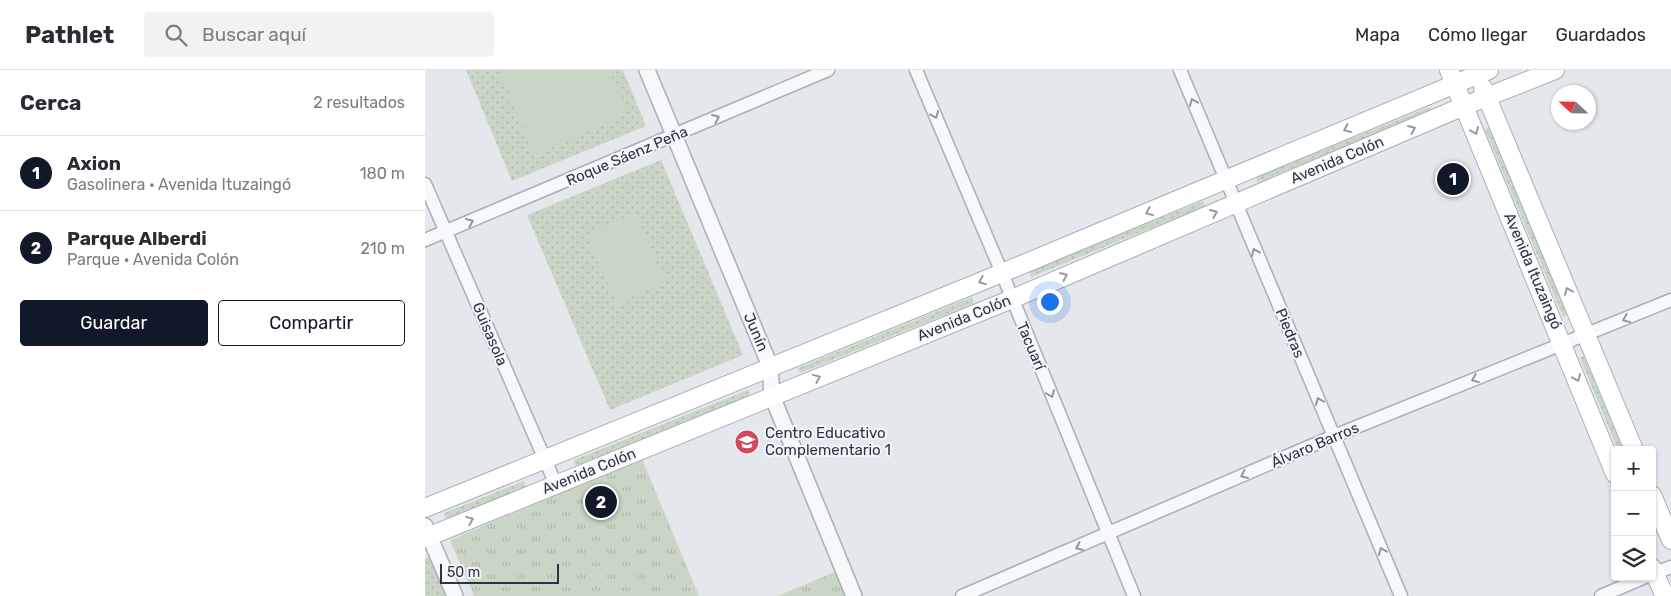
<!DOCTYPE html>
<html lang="es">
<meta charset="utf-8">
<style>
body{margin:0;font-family:Rubik,sans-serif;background:#f2f2f3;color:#2b2b33}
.controls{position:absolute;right:15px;bottom:15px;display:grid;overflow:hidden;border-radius:5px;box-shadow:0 1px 4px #0004}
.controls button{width:45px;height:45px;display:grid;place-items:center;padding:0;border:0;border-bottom:1px solid #e1e1e2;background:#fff;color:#2b2b33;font:25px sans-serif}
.compass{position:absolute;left:1126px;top:15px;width:45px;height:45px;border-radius:50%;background:#fff;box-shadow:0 1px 4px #0004;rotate:292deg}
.scale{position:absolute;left:15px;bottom:12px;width:119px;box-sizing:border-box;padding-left:5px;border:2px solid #2b3445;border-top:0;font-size:14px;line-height:18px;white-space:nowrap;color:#2b3445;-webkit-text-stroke:4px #f4f6f9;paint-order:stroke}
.you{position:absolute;left:624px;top:231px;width:18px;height:18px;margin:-12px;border:4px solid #fff;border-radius:50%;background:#1a73e8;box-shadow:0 0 0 8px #1a73e833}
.badge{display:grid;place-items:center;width:32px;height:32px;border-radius:50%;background:#111827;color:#fff;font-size:16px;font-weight:700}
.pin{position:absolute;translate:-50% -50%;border:2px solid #fff;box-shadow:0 1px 5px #0006}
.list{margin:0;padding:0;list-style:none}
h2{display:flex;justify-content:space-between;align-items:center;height:65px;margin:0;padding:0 20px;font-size:21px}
h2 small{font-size:16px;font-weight:400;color:#7c7c81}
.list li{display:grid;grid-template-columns:32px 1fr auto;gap:15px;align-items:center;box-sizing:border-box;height:75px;padding:0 20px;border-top:1px solid #e1e1e2}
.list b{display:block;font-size:19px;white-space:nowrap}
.list p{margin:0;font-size:16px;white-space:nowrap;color:#7c7c81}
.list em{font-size:16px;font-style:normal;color:#7c7c81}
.actions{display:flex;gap:10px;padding:15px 20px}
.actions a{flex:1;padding:11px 0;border:1px solid #111827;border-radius:5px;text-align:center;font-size:18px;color:#111827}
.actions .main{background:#111827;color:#fff}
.icon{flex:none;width:28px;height:28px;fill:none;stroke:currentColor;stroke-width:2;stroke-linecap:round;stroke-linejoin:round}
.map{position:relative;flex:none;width:1246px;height:526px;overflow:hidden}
header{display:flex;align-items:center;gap:30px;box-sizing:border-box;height:70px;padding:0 25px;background:#fff;border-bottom:1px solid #e1e1e2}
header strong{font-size:24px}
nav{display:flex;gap:28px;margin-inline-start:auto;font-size:18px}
.search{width:350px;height:45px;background:#f2f2f3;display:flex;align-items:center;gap:12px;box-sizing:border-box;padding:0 18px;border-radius:5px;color:#7c7c81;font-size:19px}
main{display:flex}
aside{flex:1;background:#fff}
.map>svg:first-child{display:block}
.grass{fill:url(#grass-dots)}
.park{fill:url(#park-tufts)}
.pitch{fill:#c9d6c5}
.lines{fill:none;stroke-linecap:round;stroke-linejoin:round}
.minor-casing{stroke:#a9aeb7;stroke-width:15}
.tertiary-casing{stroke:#a9aeb7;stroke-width:18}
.secondary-casing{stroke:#a9aeb7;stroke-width:20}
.minor{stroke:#f7f8fa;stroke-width:12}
.tertiary{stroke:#f7f8fa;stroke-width:15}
.secondary{stroke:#fff;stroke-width:18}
.oneway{stroke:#9196a0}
.oneway2{stroke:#959aa2}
.labels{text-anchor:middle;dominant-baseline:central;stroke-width:4;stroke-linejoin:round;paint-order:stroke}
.street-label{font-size:15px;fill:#2b3445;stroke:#f4f6f9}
.poi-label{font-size:15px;fill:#2b3445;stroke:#f4f6f9;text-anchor:start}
</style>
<header>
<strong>Pathlet</strong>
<div class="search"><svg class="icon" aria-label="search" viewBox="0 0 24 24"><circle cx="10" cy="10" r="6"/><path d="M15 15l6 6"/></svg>Buscar aquí</div>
<nav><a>Mapa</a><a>Cómo llegar</a><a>Guardados</a></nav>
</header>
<main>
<aside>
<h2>Cerca<small>2 resultados</small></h2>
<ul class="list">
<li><span class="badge">1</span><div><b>Axion</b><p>Gasolinera · Avenida Ituzaingó</p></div><em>180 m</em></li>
<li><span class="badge">2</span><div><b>Parque Alberdi</b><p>Parque · Avenida Colón</p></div><em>210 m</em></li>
</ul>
<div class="actions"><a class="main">Guardar</a><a>Compartir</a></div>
</aside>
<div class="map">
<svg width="1246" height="526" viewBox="0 0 1246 526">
<defs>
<pattern id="grass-dots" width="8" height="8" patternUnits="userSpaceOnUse" patternTransform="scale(1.25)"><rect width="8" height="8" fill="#c9d6c5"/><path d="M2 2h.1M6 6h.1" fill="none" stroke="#adb8ab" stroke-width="1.8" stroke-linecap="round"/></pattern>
<pattern id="park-tufts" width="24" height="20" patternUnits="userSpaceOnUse" patternTransform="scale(1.25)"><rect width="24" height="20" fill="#c9d6c5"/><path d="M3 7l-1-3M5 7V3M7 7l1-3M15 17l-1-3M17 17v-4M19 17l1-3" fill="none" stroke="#adb8ab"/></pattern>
</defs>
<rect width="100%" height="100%" fill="#e4e7ec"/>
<!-- grass -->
<path class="grass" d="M41,0H198L221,56L87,111Z
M1005,37L1008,42L833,112L831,107Z
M1065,58L1142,245L1138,247L1060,59Z
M236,90L318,285L185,340L102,145Z
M778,131L780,136L606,207L604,201Z
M547,227L549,233L375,303L373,298Z
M1159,286L1198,380H1193L1155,288Z
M323,320L325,326L151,396L149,390Z
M99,411L101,417L21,449L19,443Z
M5,486L21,526H0V489Z"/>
<!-- park -->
<path class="park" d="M217,389L274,526H49L25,470Z
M412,501L422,526H353Z"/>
<!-- pitch -->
<path class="pitch" d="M74,0H184L202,45L109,85Z
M210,143L240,212L192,234L161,165Z"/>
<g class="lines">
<defs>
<path id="minor" d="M491,0L577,203L709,526
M755,0L976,526
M0,114L131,415
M0,170L403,0
M1227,504L1246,497
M537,526L909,366L1246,230
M1176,526L1220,507"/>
<path id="tertiary" d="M222,0L345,296L347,326L429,526
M0,456L30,526"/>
<path id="secondary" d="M1024,0L1190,404
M1058,18L1209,380
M1227,425L1246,470
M0,438L577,203L1064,0
M0,468L587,229L1039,36L1130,0
M1227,498L1240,526"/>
</defs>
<!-- minor casing -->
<use href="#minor" class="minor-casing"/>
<!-- tertiary casing -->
<use href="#tertiary" class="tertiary-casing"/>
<!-- secondary casing -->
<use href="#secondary" class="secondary-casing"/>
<!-- minor -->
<use href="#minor" class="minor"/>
<!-- tertiary -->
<use href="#tertiary" class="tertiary"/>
<!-- secondary -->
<use href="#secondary" class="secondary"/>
</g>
<!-- one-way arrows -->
<defs><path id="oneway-chevron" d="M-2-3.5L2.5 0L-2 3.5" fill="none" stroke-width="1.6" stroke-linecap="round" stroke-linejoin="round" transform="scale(1.25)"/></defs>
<g class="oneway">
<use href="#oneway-chevron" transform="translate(768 32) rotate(-112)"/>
<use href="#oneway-chevron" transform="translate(510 45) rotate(67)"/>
<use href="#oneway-chevron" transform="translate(291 48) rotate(-23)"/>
<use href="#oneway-chevron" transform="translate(45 152) rotate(-23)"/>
<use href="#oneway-chevron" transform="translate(830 182) rotate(-113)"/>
<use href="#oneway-chevron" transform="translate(1201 249) rotate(158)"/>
<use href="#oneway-chevron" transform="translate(1050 309) rotate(158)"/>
<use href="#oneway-chevron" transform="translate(626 324) rotate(67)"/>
<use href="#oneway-chevron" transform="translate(894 331) rotate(-113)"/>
<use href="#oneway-chevron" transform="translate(819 405) rotate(156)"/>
<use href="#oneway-chevron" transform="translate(654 477) rotate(157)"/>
<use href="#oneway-chevron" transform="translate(957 481) rotate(-112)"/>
</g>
<g class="oneway2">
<use href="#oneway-chevron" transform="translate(922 59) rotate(157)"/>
<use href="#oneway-chevron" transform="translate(987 59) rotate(-23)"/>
<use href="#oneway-chevron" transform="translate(1050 61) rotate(67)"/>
<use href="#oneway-chevron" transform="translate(724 142) rotate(158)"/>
<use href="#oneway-chevron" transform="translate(789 143) rotate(-23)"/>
<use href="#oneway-chevron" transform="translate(639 206) rotate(-23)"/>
<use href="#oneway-chevron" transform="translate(557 211) rotate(158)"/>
<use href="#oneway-chevron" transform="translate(1143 221) rotate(-113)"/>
<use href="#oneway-chevron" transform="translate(392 308) rotate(-22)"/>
<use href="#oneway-chevron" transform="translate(1152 308) rotate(68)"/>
<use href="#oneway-chevron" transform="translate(45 450) rotate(-22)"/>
</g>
<!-- icons -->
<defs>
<symbol id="school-disc" viewBox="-11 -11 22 22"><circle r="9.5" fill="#d1495b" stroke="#f4f6f9"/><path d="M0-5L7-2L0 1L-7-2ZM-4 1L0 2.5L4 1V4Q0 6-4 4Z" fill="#fff"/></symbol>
</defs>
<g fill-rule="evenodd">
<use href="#school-disc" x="308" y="358" width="28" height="28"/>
</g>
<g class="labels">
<!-- street labels -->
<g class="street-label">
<text transform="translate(202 86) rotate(-23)">Roque Sáenz Peña</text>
<text transform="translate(912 90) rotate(-23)">Avenida Colón</text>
<text transform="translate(1108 201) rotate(67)">Avenida Ituzaingó</text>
<text transform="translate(539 248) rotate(-22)">Avenida Colón</text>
<text transform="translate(331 262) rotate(67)">Junín</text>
<text transform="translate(865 263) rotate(67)">Piedras</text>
<text transform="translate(65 264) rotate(67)">Guisasola</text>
<text transform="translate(606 276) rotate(67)">Tacuarí</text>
<text transform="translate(890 375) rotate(-23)">Álvaro Barros</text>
<text transform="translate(164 401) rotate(-22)">Avenida Colón</text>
</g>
<!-- poi labels -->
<g class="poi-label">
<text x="340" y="363">Centro Educativo<tspan x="340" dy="17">Complementario 1</tspan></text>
</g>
</g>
</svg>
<div class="controls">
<button>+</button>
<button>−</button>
<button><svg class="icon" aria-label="layers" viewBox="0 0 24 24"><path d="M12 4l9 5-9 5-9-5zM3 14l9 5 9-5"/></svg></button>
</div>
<svg class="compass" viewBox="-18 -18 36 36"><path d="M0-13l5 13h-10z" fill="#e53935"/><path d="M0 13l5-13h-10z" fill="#7c7c81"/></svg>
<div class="scale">50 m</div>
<div class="you"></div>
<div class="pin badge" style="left:1028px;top:109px">1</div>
<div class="pin badge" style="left:176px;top:432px">2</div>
</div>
</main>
